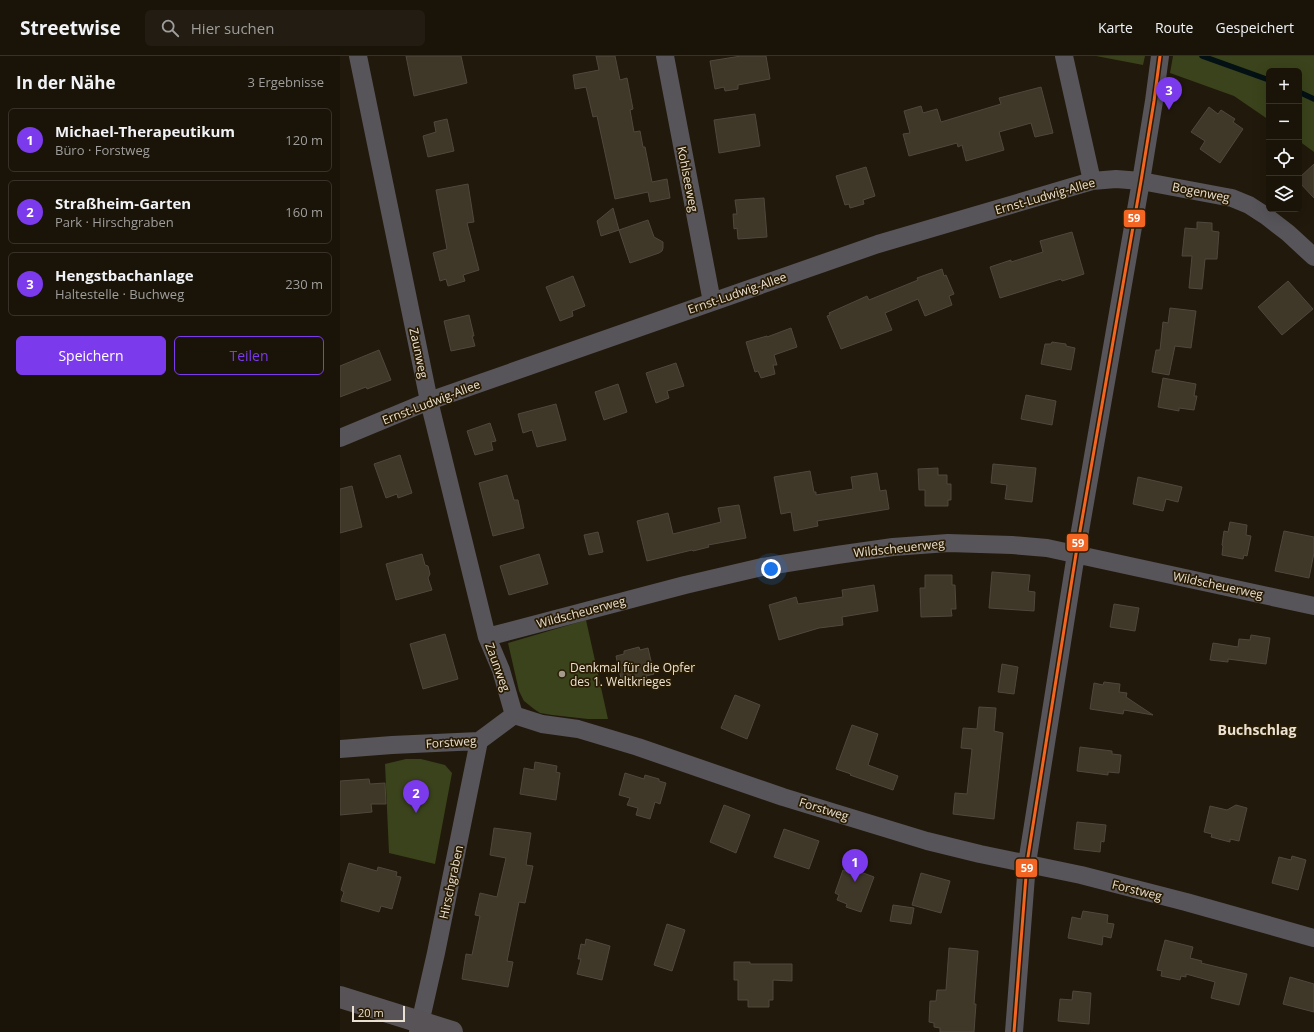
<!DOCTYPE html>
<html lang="de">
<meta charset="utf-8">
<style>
body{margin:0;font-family:"Open Sans",sans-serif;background:#221c12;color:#f1f3f6}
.controls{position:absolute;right:12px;top:12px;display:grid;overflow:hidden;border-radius:6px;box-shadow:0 4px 16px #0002}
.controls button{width:36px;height:36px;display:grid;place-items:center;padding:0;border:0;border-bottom:1px solid #373229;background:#191308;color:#f1f3f6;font:20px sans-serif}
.scale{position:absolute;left:12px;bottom:10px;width:53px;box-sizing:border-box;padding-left:4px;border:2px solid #eae1d3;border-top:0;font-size:11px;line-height:14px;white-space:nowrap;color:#eae1d3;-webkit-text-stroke:3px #291c03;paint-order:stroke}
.you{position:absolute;left:431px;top:513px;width:14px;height:14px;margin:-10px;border:3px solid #fff;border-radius:50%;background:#1a73e8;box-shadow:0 0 0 6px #1a73e833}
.badge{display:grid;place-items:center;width:26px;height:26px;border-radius:50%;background:#7c3aed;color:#fff;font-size:13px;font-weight:700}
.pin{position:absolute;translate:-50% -33px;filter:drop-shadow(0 1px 2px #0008)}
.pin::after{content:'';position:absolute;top:21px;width:14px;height:12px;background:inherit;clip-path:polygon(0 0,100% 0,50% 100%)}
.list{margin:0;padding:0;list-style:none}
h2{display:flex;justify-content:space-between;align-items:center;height:52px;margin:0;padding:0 16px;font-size:17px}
h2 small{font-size:13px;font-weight:400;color:#9f9e9c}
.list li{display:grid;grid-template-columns:26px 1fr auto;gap:12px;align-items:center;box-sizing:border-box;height:64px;margin:0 8px 8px;padding:0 8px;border:1px solid #373229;border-radius:6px}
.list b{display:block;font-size:15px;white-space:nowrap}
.list p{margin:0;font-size:13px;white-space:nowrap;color:#9f9e9c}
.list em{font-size:13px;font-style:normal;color:#9f9e9c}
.actions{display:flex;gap:8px;padding:12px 16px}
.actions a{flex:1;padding:9px 0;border:1px solid #7c3aed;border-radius:6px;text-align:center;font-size:14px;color:#7c3aed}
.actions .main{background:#7c3aed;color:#fff}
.icon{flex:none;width:22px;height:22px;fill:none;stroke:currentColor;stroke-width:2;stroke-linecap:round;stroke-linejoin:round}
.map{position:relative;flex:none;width:974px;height:976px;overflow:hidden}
header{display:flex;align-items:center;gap:24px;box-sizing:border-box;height:56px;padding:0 20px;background:#191308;border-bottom:1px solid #373229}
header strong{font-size:19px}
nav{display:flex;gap:22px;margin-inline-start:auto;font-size:14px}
.search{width:280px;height:36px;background:#221c12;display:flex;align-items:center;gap:10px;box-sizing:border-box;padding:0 14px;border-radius:6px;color:#9f9e9c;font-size:15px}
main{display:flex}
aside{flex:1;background:#191308}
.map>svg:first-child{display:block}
.green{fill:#3a431b}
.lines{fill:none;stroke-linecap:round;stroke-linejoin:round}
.stream{stroke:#031014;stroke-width:5.5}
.building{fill:#3f3728;stroke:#4f483d}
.minor{stroke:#57545a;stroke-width:18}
.major{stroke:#585357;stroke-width:22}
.bus-1-casing{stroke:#291c03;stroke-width:6}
.bus-1{stroke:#f26522;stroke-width:3}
.poi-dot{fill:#a49b8d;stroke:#291c03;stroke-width:1.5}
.labels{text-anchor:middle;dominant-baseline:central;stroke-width:3.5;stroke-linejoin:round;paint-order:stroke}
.street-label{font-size:12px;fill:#eae1d3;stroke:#291c03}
.poi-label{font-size:12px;fill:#eae1d3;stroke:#291c03;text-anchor:start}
.quarter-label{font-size:14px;font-weight:bold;fill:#eae1d3;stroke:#291c03}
.line-badge{stroke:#291c03;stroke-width:1.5}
.badge-label{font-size:11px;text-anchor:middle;font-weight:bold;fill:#fff}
</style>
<header>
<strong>Streetwise</strong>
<div class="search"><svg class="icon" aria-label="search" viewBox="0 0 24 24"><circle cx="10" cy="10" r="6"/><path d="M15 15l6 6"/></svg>Hier suchen</div>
<nav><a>Karte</a><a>Route</a><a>Gespeichert</a></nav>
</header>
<main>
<aside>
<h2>In der Nähe<small>3 Ergebnisse</small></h2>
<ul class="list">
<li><span class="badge">1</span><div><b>Michael-Therapeutikum</b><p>Büro · Forstweg</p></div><em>120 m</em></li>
<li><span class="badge">2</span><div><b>Straßheim-Garten</b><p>Park · Hirschgraben</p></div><em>160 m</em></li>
<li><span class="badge">3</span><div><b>Hengstbachanlage</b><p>Haltestelle · Buchweg</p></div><em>230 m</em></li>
</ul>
<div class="actions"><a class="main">Speichern</a><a>Teilen</a></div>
</aside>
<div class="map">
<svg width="974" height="976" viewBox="0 0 974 976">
<rect width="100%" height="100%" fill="#21190b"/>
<!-- green -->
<path class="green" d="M756,0H805L803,9Z
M833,0H974V96L959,85V15H929V64L894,40L830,17Z
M246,564L268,663H248L212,659L200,657L194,653L184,645L179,635L168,587Z
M66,703H81L105,709L112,717L95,808L49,797L45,708Z"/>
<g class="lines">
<!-- stream -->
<path class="stream" d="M862,0L929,24
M959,36L974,43"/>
</g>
<!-- building -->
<path class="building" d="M66,0H121L127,27L74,40Z
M256,0H275L280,24L287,22L293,53L290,54L294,76L300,75L303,91H305L312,126L327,123L330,142L310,146L308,136L275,143L257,60L253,61L246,31L235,33L233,19L259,14Z
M401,0H426L430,23L398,29V33L385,35L384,31L375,33L370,5Z
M701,31L713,77L695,81L691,67L659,76L664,94L626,105L622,89L618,91L617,87L569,100L563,78L570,77L564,55L581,50L583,57L597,53L601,66L661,48L659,42Z
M869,51L878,58L881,54L895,63L893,66L903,73L880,107L860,93L865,85L851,76Z
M415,58L420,90L379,97L374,64Z
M107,63L114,95L88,101L83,80L96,76L94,66Z
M974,108V142L959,126V122Z
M526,111L535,140L523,144L524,148L510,152L509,148L505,149L496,120Z
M128,128L134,166L127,167L139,214L123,219L125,225L108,230L106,223L100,225L93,197L107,193L96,134Z
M424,142L427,181L398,183L397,172L394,173L393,158H397L395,144Z
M273,152L279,174L261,180L257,165Z
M308,164L314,181L323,186V192L322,195L319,197L290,207L279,174Z
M857,166L872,167V175L879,176L877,203H865L862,233L849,232L852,200H842L845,172L857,173Z
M732,176L744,218L722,225L721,223L660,242L650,211L671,204V206L703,196L700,185Z
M602,213L604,220L606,219L614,238L609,240L612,249L585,260L578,243L545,257L552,274L501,293L487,260L490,259L489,257L527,240L529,244L578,224L577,222Z
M233,220L245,250L232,255L233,260L220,265L206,231Z
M948,225L973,253L942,279L918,251Z
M830,252L856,255L851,292L835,290L829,319L812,316L816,294H820L823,266L828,267Z
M129,259L134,280H132L135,290L111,295L104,265Z
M451,272L457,291L434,299L437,309H433L435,318L421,322L418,315L415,316L406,286L427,280V281Z
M712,286L726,288V290L735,292L731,314L701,308L705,288H711Z
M39,294L51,324L27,333L26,331L0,341V310Z
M336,307L344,330L327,335L329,342L316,347L306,317Z
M823,322L856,328L854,340H857L854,354L839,352V355L818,351Z
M278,328L287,356L264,364L255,336Z
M686,339L716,345L712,369L681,363Z
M216,348L226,384L197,391L192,374L183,377L178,358Z
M150,367L156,385L151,386L153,394L135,399L127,375Z
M60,399L72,437L58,442L57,438L46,442L34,408Z
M653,408L696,412L692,446L665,443L667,429L651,427Z
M598,412V419H607V428H611V444H608V450H585V434H579L578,413Z
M470,415L474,436H476V439L513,433L511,421L537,417L540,435L546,434L549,453L477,465L478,470L454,475L451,456L441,458L434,421Z
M167,419L174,444H178L184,472L153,480L139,427Z
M798,421L842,431L838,446L826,443L823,455L793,448Z
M12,430L22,471L0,477V433Z
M399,449L406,482L368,489L369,491L353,495L352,494L307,505L297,465L328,457L333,478L381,466L378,452Z
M890,466L907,469L906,479L911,480L907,500L904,499L903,503L882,499L883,490L882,489L884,475L888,476Z
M944,475L974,481V497L969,522L935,515Z
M258,476L263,496L249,499L244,479Z
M82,498L85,509L88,510L90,518L88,522L92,534L56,544L46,508Z
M199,498L208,528L169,539L160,510Z
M652,516L690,519L688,535L695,536L694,555L649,552Z
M585,519H612V529H615L616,553H611L612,560L581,561L580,532H585Z
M534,529L538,555L502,561L503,569L479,572L439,584L429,549L456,541L458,548L503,541L502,534Z
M774,548L799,552L795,575L770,571Z
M105,578L118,623L83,633L70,588Z
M911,579L930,582L926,608L888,603V606L870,604L873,587L898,591L899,583L910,584Z
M299,591L300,594L308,592L314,618L306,620L308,626L290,630L289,625L282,627L276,600L284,598V595Z
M662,608L678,611L674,638L658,636Z
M764,626L780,628L779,636L787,637L786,641L813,659L784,654L783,658L750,653L754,627L763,629Z
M395,639L420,649L407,683L381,672Z
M639,651L656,652L654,675L663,677L654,763L613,758L615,737L627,738L632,693L621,692L623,672L637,673Z
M512,669L538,678L528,709L558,720L553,734L510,719L511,718L496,713Z
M740,691L772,695V698L781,699L779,717L768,716V719L737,715Z
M195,706L217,710L216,716L220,717L216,744L180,738L184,712L194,714Z
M285,717L304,723L305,719L319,723V725L326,727L320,748L315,746L310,763L296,759L298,752L287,749L290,742L279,739Z
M29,723L30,728L45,727L46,748H31L32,756L0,759V725Z
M384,749L410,759L396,797L370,786Z
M896,749L907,752L899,785L890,783V786L871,781L872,778L864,776L870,750L887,754Z
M737,766L766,769L764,786L761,785L760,796L734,793Z
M154,772L191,777L186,809L193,810L185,847L179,846L167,905L173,906L168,931L122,923L126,898L132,899L140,860L135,859L140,837L157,841L166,802L150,799Z
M444,773L479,785L469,813L434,801Z
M952,800L966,804L958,834L932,827L939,801L951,804Z
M9,807L37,815L38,811L57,816L56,820L61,821L52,853L41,850L39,856L1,845L4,836L1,834Z
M507,811L534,821L521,856L506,851L507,848L497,844L499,839L495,837L503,814L505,815Z
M581,817L610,825L601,857L572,849Z
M553,849L574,852L571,868L550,865Z
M743,855L768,859L767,867L774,868L771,882L763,880L762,889L728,882L732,861L741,863Z
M327,868L345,874L332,915L314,909Z
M246,883L270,890L262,924L237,918L241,903H238L241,888L245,889Z
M825,884L853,891L850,902L862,905L861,907L907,918L899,949L871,942L875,926L846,918V921L841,920L840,924L821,920L822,915L817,914Z
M609,892L638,895L634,948H636L634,976H600V972L594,971V967L589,966L590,945H596L597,934H606Z
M394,906H410V908H452V925L433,924V944H429V951H408V944H398V924H394Z
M950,921L974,928V956L943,948Z
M733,935L751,937L749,968L718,965L720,943L732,944Z"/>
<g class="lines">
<!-- minor -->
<path class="minor" d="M18,0L89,345L147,581L161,614L174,659
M325,0L372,246
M724,0L752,125
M0,382L89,345L538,188L752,125L776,123L801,125L892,142L909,149L926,160L948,177L974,201
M147,581L345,529L422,511L497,499L553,491L608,487L672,489L707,492L974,550
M174,659L202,668L238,673L298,691L443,741L587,785L640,798L741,819L846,846L974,882
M0,693L52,689L139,685L174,659
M78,976L96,897L139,685
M674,976L687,807L736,498L801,125L814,45L820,0"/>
<!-- major -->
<path class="major" d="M0,941L112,976"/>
<defs>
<path id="bus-1" d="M674,976L687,807L736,498L801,125L814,45L820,0"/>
</defs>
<!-- bus-1 casing -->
<use href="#bus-1" class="bus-1-casing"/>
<!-- bus-1 -->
<use href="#bus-1" class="bus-1"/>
</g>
<!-- markers -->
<circle class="poi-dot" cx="222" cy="618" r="4"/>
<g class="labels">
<!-- street labels -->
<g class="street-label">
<text transform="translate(348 123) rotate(79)">Kohlseeweg</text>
<text transform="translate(861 136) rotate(11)">Bogenweg</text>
<text transform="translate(705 140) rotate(-16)">Ernst-Ludwig-Allee</text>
<text transform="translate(397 237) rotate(-19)">Ernst-Ludwig-Allee</text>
<text transform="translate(79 297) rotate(78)">Zaunweg</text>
<text transform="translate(91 346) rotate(-21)">Ernst-Ludwig-Allee</text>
<text transform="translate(559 492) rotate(-6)">Wildscheuerweg</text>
<text transform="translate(878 529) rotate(12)">Wildscheuerweg</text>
<text transform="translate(241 556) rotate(-15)">Wildscheuerweg</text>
<text transform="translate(158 611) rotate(70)">Zaunweg</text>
<text transform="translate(111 686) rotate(-4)">Forstweg</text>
<text transform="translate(484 753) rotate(17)">Forstweg</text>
<text transform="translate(111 826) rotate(-78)">Hirschgraben</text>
<text transform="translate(797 834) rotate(14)">Forstweg</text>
</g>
<!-- poi labels -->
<g class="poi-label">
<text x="230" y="611">Denkmal für die Opfer<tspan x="230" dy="14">des 1. Weltkrieges</tspan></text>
</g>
<!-- quarter labels -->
<g class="quarter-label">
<text x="917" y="673">Buchschlag</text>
</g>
</g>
<g class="line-badge">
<rect x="783" y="153" width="23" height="19" rx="4" fill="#f26522"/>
<rect x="726" y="477" width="23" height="19" rx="4" fill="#f26522"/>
<rect x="675" y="802" width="23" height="20" rx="4" fill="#f26522"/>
</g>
<g class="badge-label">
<text x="794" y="166">59</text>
<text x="738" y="491">59</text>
<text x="687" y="816">59</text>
</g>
</svg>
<div class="controls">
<button>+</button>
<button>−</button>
<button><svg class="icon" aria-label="locate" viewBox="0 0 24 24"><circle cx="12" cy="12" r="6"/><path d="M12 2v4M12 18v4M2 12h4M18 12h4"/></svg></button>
<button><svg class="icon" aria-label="layers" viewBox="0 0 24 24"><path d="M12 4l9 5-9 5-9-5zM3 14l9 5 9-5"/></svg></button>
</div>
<div class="scale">20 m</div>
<div class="you"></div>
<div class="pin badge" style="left:515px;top:826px">1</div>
<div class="pin badge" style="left:76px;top:757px">2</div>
<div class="pin badge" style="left:829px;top:54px">3</div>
</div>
</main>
